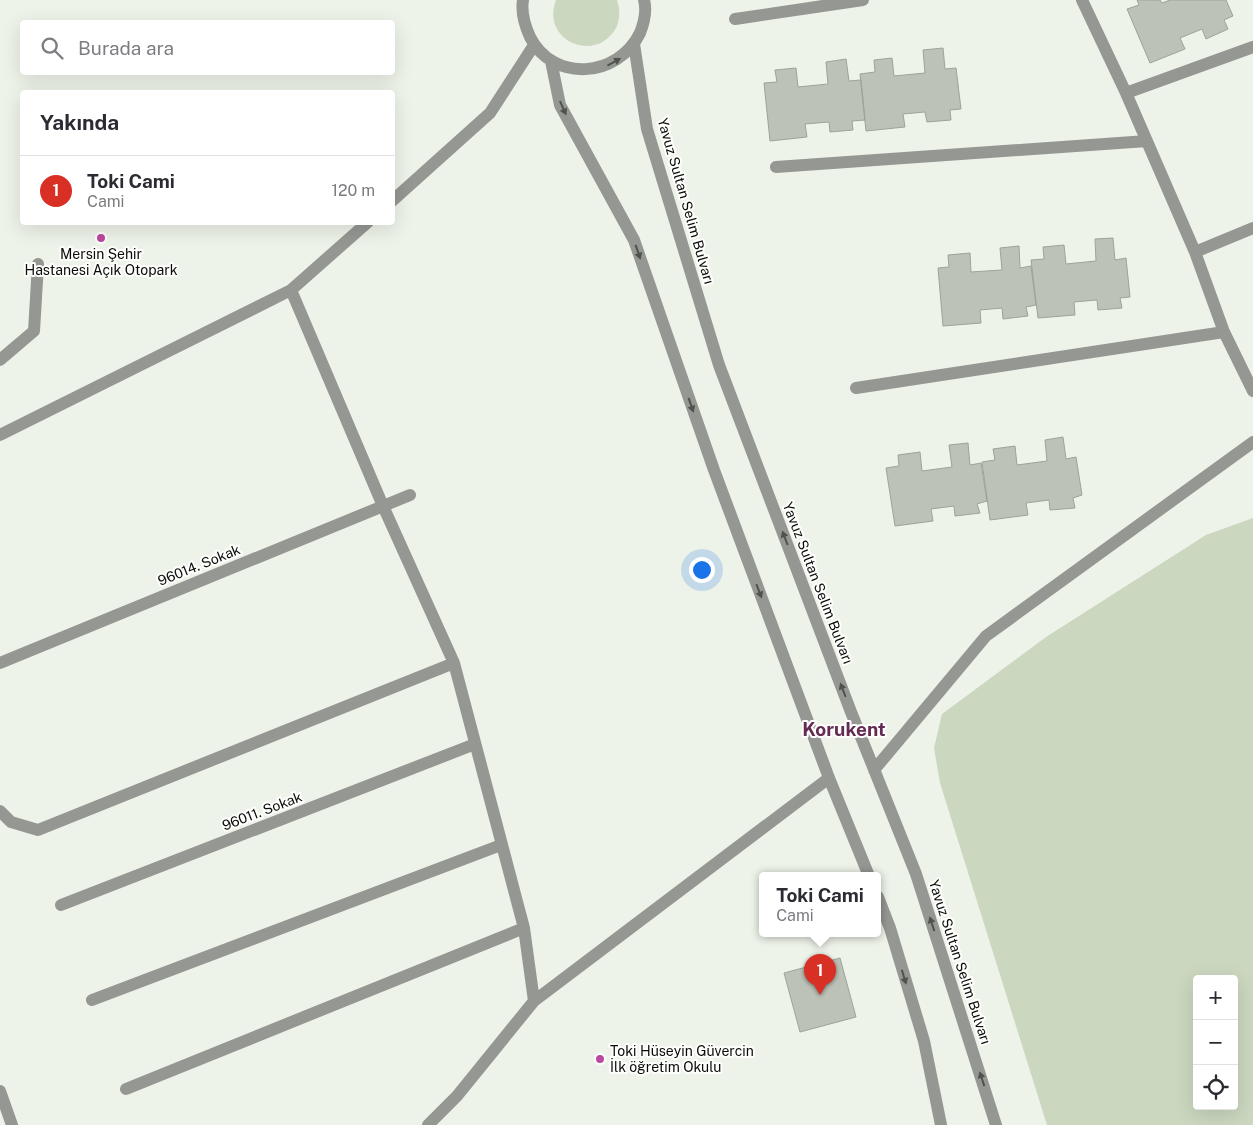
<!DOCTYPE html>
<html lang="tr">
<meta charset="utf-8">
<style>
body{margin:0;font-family:"Public Sans",sans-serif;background:#f7f7f7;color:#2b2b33}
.controls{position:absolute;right:15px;bottom:15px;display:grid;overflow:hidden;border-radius:5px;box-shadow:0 5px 20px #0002}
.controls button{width:45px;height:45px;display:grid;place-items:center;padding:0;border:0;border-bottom:1px solid #e1e1e2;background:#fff;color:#2b2b33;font:25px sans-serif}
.you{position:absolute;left:701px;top:569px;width:18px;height:18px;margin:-12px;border:4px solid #fff;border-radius:50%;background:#1a73e8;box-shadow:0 0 0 8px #1a73e833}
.badge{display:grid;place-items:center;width:32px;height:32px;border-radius:50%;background:#d93025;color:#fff;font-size:16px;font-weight:700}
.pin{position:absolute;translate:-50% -41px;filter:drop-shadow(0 1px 2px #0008)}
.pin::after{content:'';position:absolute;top:26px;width:18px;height:15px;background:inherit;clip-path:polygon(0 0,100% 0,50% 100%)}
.popup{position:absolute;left:759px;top:872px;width:122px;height:65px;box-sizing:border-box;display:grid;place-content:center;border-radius:5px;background:#fff;filter:drop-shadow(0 1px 4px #0005);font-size:16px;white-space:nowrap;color:#7c7c81}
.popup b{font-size:19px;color:#2b2b33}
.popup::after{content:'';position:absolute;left:50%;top:100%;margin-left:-10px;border:10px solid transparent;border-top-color:#fff}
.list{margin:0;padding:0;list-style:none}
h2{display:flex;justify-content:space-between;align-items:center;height:65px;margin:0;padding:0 20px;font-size:21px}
h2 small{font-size:16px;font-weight:400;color:#7c7c81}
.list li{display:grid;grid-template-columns:32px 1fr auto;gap:15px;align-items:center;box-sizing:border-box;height:70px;padding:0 20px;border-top:1px solid #e1e1e2}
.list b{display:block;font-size:19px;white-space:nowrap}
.list p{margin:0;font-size:16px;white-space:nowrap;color:#7c7c81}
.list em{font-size:16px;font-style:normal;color:#7c7c81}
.icon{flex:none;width:28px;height:28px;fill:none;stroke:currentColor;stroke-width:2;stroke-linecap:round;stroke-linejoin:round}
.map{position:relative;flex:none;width:1253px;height:1125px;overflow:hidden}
.search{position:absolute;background:#fff;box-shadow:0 5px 20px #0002;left:20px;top:20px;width:375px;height:55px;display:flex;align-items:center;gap:12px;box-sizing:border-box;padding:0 18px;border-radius:5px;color:#7c7c81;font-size:19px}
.panel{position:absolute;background:#fff;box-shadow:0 5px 20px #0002;left:20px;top:90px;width:375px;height:135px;border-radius:5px}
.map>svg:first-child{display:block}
.green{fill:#cbd7bf;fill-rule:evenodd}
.building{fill:#bdc2b8;stroke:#9ea399}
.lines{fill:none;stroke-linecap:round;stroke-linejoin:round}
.minor{stroke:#959793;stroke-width:12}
.oneway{fill:#50524e}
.poi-dot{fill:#bc479f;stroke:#fefffd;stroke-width:2}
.labels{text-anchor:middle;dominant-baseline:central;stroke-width:4;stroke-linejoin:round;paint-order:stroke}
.street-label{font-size:14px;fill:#0b0c09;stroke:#fefffd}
.poi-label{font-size:14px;fill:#0b0c09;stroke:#fefffd}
.district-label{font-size:19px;font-weight:bold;fill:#632a54;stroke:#fefffd}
</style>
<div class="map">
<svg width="1253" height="1125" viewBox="0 0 1253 1125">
<rect width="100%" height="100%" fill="#eef3e9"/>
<!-- green -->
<path class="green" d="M556,0H617C620,8 620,18 617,26C598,65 540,42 556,0Z
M1253,518V1125H1047L940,783L934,748L942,714L1046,637L1206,535ZM1197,979H1234V1106H1197Z"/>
<!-- building -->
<path class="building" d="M1137,0H1160L1162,3L1170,0H1226L1233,16L1224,20L1228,29L1206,39L1202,29L1180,38L1185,49L1150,63L1127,9L1139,5Z
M943,48L945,69L956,68L961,109L950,110L951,120L927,122L925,112L903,114L905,127L866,131L860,74L875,72L874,60L892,58L894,76L925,73L923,50Z
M846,59L849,81L861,80L865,120L852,121L853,130L830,132L829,122L805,124L807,137L770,141L764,83L777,82L775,70L796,68L798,87L828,84L826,62Z
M1113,238L1115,260L1126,258L1130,297L1120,298L1122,308L1098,310L1097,300L1074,302L1075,315L1038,318L1031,260L1044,259L1043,247L1064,245L1066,264L1096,261L1095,239Z
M1019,246L1020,268L1031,266L1036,305L1026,307L1028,316L1003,319L1002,308L980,310L981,323L943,326L938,268L949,267L948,255L970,253L971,272L1002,270L1000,248Z
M1063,437L1066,459L1076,457L1082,495L1073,498L1075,508L1050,510L1049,500L1026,503L1028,515L990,520L982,462L995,460L993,449L1015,446L1017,465L1047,461L1045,440Z
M968,443L970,465L981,463L987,501L977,504L980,513L955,516L954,506L931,509L933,521L895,526L886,468L899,466L898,455L920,452L922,471L952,467L949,445Z
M840,958L856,1017L800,1032L784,973Z"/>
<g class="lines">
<!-- minor -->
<path class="minor" d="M523,0C521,12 525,26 530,37C553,83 618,78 640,33C644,23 647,11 644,0
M1082,0L1126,93L1195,252L1224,332L1253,391
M735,19L863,0
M634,44L647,129L719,365L851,712L916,874L996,1125
M551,61L560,105L634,240L714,470L829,778L869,876
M1126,93L1253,47
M776,167L1147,141
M392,201L490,113L534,45
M1195,252L1253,228
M291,290L383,506L454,663L524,928L534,1001
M0,360L34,331L38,264
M856,388L1224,332
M0,435L291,290L368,222
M0,663L410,495
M874,770L986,636L1253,442
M0,811L11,822L38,830L454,663
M878,897L890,928L924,1041L941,1125
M61,905L475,744
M92,1000L501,845
M126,1089L524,928
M0,1091L12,1125
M428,1125L457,1096L534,1001L829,778"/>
</g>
<!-- one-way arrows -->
<defs><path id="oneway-solid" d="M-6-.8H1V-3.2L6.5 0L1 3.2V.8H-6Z" transform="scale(1.25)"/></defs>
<g class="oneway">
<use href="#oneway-solid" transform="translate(614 62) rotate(-29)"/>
<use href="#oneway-solid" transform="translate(563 108) rotate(66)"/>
<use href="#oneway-solid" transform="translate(638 252) rotate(71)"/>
<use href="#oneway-solid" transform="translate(691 405) rotate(71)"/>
<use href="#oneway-solid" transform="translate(785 538) rotate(-111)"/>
<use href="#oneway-solid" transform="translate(759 591) rotate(69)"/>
<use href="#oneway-solid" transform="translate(843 690) rotate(-111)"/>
<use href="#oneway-solid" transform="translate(932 924) rotate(-108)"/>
<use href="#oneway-solid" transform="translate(904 977) rotate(73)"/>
<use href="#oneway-solid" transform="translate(982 1079) rotate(-108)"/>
</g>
<!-- markers -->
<g class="poi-dot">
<circle cx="101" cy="238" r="5"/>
<circle cx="600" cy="1059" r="5"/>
</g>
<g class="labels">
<!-- street labels -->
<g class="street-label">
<text transform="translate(686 201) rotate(74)">Yavuz Sultan Selim Bulvarı</text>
<text transform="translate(199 565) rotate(-22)">96014. Sokak</text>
<text transform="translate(818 583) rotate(69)">Yavuz Sultan Selim Bulvarı</text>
<text transform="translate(262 811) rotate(-21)">96011. Sokak</text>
<text transform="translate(960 962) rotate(72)">Yavuz Sultan Selim Bulvarı</text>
</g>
<!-- poi labels -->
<g class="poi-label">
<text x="101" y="254">Mersin Şehir<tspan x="101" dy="16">Hastanesi Açık Otopark</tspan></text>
<text x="610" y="1051" text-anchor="start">Toki Hüseyin Güvercin<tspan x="610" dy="16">İlk öğretim Okulu</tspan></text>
</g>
<!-- district labels -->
<g class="district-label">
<text x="844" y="729">Korukent</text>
</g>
</g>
</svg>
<div class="controls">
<button>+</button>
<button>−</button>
<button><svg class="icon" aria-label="locate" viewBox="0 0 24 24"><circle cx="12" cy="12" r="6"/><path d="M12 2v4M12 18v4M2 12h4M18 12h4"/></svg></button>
</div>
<div class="you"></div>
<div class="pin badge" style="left:820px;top:995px">1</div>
<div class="popup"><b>Toki Cami</b>Cami</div>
<div class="search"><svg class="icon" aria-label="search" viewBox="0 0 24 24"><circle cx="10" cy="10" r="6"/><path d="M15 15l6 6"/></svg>Burada ara</div>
<section class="panel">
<h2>Yakında<small></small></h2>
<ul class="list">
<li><span class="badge">1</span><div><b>Toki Cami</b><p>Cami</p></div><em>120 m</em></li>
</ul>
</section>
</div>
